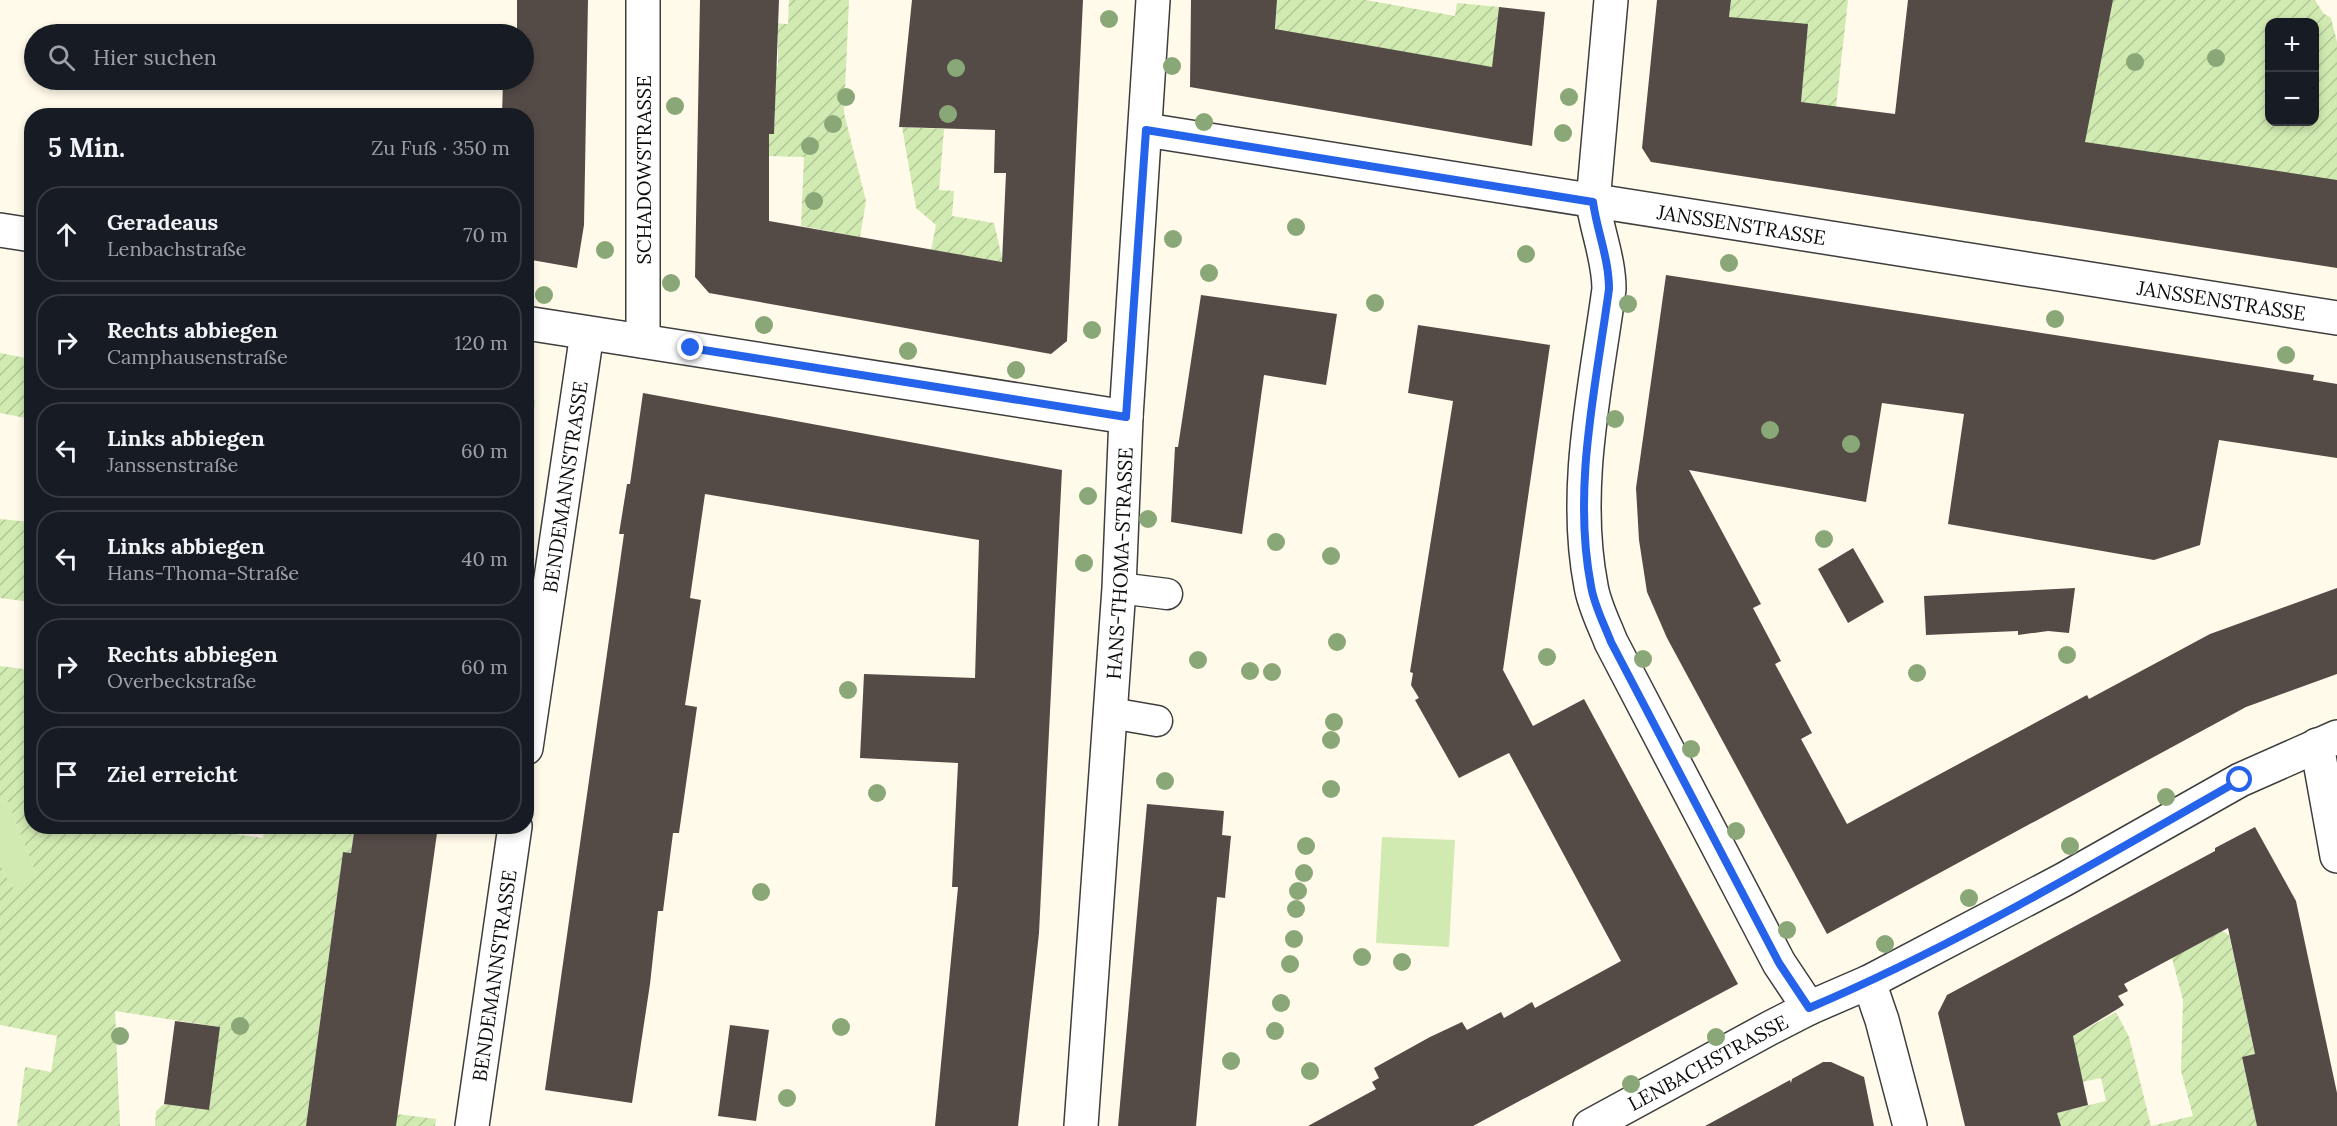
<!DOCTYPE html>
<html lang="de">
<meta charset="utf-8">
<style>
body{margin:0;font-family:Lora,serif;background:#242831;color:#f1f3f6}
.controls{position:absolute;right:18px;top:18px;display:grid;overflow:hidden;border-radius:12px;box-shadow:0 3px 9px #0003}
.controls button{width:54px;height:54px;display:grid;place-items:center;padding:0;border:0;border-bottom:2px solid #363941;background:#171b24;color:#f1f3f6;font:30px sans-serif}
.stop{position:absolute;width:18px;height:18px;margin:-14px;border:4px solid #2563eb;border-radius:50%;background:#fff}
.stop.end{background:#2563eb;border-color:#fff;box-shadow:0 2px 6px #0008}
.list{margin:0;padding:0;list-style:none}
h2{display:flex;justify-content:space-between;align-items:center;height:78px;margin:0;padding:0 24px;font-size:26px}
h2 small{font-size:20px;font-weight:400;color:#9ea1a6}
.list li{display:grid;grid-template-columns:39px 1fr auto;gap:18px;align-items:center;box-sizing:border-box;height:96px;margin:0 12px 12px;padding:0 12px;border:2px solid #363941;border-radius:24px}
.list b{display:block;font-size:22px;white-space:nowrap}
.list p{margin:0;font-size:20px;white-space:nowrap;color:#9ea1a6}
.list em{font-size:20px;font-style:normal;color:#9ea1a6}
.icon{flex:none;width:33px;height:33px;fill:none;stroke:currentColor;stroke-width:2;stroke-linecap:round;stroke-linejoin:round}
.map{position:relative;flex:none;width:2337px;height:1126px;overflow:hidden}
.search{position:absolute;background:#171b24;box-shadow:0 3px 9px #0003;left:24px;top:24px;width:510px;height:66px;display:flex;align-items:center;gap:15px;box-sizing:border-box;padding:0 21px;border-radius:33px;color:#9ea1a6;font-size:22px}
.panel{position:absolute;background:#171b24;box-shadow:0 3px 9px #0003;left:24px;top:108px;width:510px;height:726px;border-radius:24px}
.map>svg:first-child{display:block}
.grass{fill:#d1eab1}
.garden{fill:url(#garden-furrows);fill-rule:evenodd}
.building{fill:#544b47}
.lines{fill:none;stroke-linecap:round;stroke-linejoin:round}
.service-casing{stroke:#3e3e3e;stroke-width:33}
.minor-casing{stroke:#3e3e3e;stroke-width:36}
.service{stroke:#fff;stroke-width:30}
.minor{stroke:#fff;stroke-width:33}
.tree{fill:#8aa877}
.route{stroke:#2563eb;stroke-width:8}
.labels{text-anchor:middle;dominant-baseline:central;stroke-width:6;stroke-linejoin:round;paint-order:stroke}
.street-label{font-size:20px;fill:#0b0b0b;stroke:#fff}
</style>
<div class="map">
<svg width="2337" height="1126" viewBox="0 0 2337 1126">
<defs>
<pattern id="garden-furrows" width="10" height="10" patternUnits="userSpaceOnUse" patternTransform="scale(1.5)"><rect width="10" height="10" fill="#d1eab1"/><path d="M-1 1l2-2M0 10L10 0M9 11l2-2" fill="none" stroke="#b2c797"/></pattern>
</defs>
<rect width="100%" height="100%" fill="#fffae9"/>
<!-- grass -->
<path class="grass" d="M0,800L8,802L36,874L12,889L0,864Z
M1382,837L1455,840L1449,947L1376,943Z"/>
<!-- garden -->
<path class="garden" d="M789,0H849L844,113L866,201L860,237L801,226L804,157L766,156L767,133H774L775,111L767,101L770,66H778V35H771V23L788,24Z
M1277,0H1366L1455,16L1457,3L1499,7L1492,67L1275,42Z
M1731,0H1848L1836,107L1719,108Z
M2113,0H2315L2323,13L2331,18L2337,42V186C2306,174 2275,171 2242,166C2190,158 2139,150 2086,148V141L2028,133L2098,74ZM2270,22H2314V122H2270Z
M902,127L944,129L939,190L954,191L952,216L994,223L1003,262L931,250L936,225L916,208Z
M0,353L31,359V419L0,413Z
M527,383L535,401L527,465L526,383Z
M0,519L31,522V602L0,598Z
M0,666L31,670L32,826H175L263,838L265,827H355L351,853L343,852L306,1126H155L156,1111L164,1104L209,1109L220,1027L115,1011L120,1126H17L25,1067L51,1072L57,1036L0,1025V864L12,888L36,874L8,802L0,800Z
M2222,931L2229,935L2255,1054L2242,1058L2257,1126H2061L2057,1113L2106,1101L2101,1078L2082,1082L2040,1024L2074,1029L2077,1034L2116,1012L2129,1037L2151,1126L2193,1116L2181,1071L2183,1000L2172,958Z
M397,1114L436,1119L435,1126H396Z"/>
<!-- building -->
<path class="building" d="M517,0H588L584,225L577,268L526,259V116H502L503,80H524V34H503V31H517Z
M700,0H779L774,134H769V221L1002,262L1006,173H994L995,130L899,127L912,0H1083L1067,341L1051,354L709,293L695,277Z
M1191,0H1277L1275,29L1492,67L1499,7L1545,12L1532,146L1190,87Z
M1657,0H1731L1729,17L1808,24L1801,102L1895,114L1908,0H2113L2085,142L2337,180V268L1651,162L1642,148Z
M1666,275L2314,375L2313,380L2337,384V458L2219,440L2200,545L2154,560L1948,524L1964,414L1882,403L1866,502L1689,470L1761,604L1753,608L1781,661L1775,664L1812,733L1801,739L1847,824L2087,695L2089,699L2210,634L2337,588V674L2246,707L1827,934L1667,638L1647,592L1639,540L1636,488Z
M1201,295L1337,314L1326,385L1264,375L1242,534L1171,522L1175,447H1178Z
M1418,325L1550,345L1503,670L1533,726L1584,699L1738,984L1473,1126H1308L1376,1089L1372,1082L1379,1078L1374,1068L1430,1037L1462,1022L1467,1030L1501,1012L1504,1018L1532,1002L1535,1008L1621,961L1509,753L1459,778L1415,700L1419,698L1411,685L1413,673L1410,672L1453,401L1408,393Z
M643,393L1062,470L1039,933L1018,1126H935L958,887H952L958,763L860,758L864,674L975,678L979,540L705,494L690,598L701,600L685,705L697,707L679,833H673L663,911H658L650,984L632,1103L545,1090L624,534H619L627,484H630Z
M1853,548L1884,602L1848,623L1818,569Z
M2075,588L2069,633L2048,631L2018,635V631L1926,635L1924,596Z
M1147,804L1224,811L1222,835L1231,836L1225,898L1217,897L1196,1126H1118Z
M355,826H438L396,1126H306L343,852L351,853Z
M2255,827L2296,901L2337,1093V1126H2257L2242,1057L2255,1054L2228,928L2124,984L2128,991L2118,996L2124,1005L2073,1036L2088,1105L2057,1113L2061,1126H1965L1938,1013L1947,995L2215,851V848Z
M175,1021L220,1027L209,1110L164,1104Z
M730,1025L769,1030L756,1121L718,1116Z
M1823,1062H1831L1864,1077L1874,1126H1705L1790,1080L1791,1083L1792,1079Z"/>
<g class="lines">
<defs>
<path id="service" d="M1119,588L1167,594
M1111,713L1157,721"/>
<g id="minor">
<path d="M1611,0L1593,202C1597,231 1609,259 1609,289C1596,386 1572,488 1591,586C1594,605 1604,624 1611,642L1779,963L1809,1008"/>
<path id="s1" d="M1146,130L2337,318"/>
<path d="M0,230L32,235"/>
<path d="M526,323L1126,417"/>
<path d="M643,341V0"/>
<path d="M2317,745L2337,856"/>
<path id="s2" d="M526,748L587,333"/>
<path d="M1869,982L1882,1020L1910,1126"/>
<path id="s3" d="M472,1126L515,826"/>
<path id="s4" d="M1081,1126L1119,588L1126,417L1153,0"/>
<path id="s5" d="M1590,1126L1770,1028L1809,1008L1869,982L2063,880L2240,780L2337,737"/>
</g>
</defs>
<!-- service casing -->
<use href="#service" class="service-casing"/>
<!-- minor casing -->
<use href="#minor" class="minor-casing"/>
<!-- service -->
<use href="#service" class="service"/>
<!-- minor -->
<use href="#minor" class="minor"/>
</g>
<!-- trees -->
<g class="tree">
<circle cx="1109" cy="19" r="9"/>
<circle cx="2216" cy="58" r="9"/>
<circle cx="2135" cy="62" r="9"/>
<circle cx="1172" cy="66" r="9"/>
<circle cx="956" cy="68" r="9"/>
<circle cx="846" cy="97" r="9"/>
<circle cx="1569" cy="97" r="9"/>
<circle cx="675" cy="106" r="9"/>
<circle cx="948" cy="114" r="9"/>
<circle cx="1204" cy="122" r="9"/>
<circle cx="833" cy="124" r="9"/>
<circle cx="1563" cy="133" r="9"/>
<circle cx="810" cy="146" r="9"/>
<circle cx="814" cy="201" r="9"/>
<circle cx="1296" cy="227" r="9"/>
<circle cx="1173" cy="239" r="9"/>
<circle cx="605" cy="250" r="9"/>
<circle cx="1526" cy="254" r="9"/>
<circle cx="1729" cy="263" r="9"/>
<circle cx="1209" cy="273" r="9"/>
<circle cx="671" cy="283" r="9"/>
<circle cx="544" cy="295" r="9"/>
<circle cx="1375" cy="303" r="9"/>
<circle cx="1628" cy="304" r="9"/>
<circle cx="2055" cy="319" r="9"/>
<circle cx="764" cy="325" r="9"/>
<circle cx="1092" cy="330" r="9"/>
<circle cx="908" cy="351" r="9"/>
<circle cx="2286" cy="355" r="9"/>
<circle cx="1016" cy="370" r="9"/>
<circle cx="1615" cy="419" r="9"/>
<circle cx="1770" cy="430" r="9"/>
<circle cx="1851" cy="444" r="9"/>
<circle cx="1088" cy="496" r="9"/>
<circle cx="1148" cy="519" r="9"/>
<circle cx="1824" cy="539" r="9"/>
<circle cx="1276" cy="542" r="9"/>
<circle cx="1331" cy="556" r="9"/>
<circle cx="1084" cy="563" r="9"/>
<circle cx="1337" cy="642" r="9"/>
<circle cx="2067" cy="655" r="9"/>
<circle cx="1547" cy="657" r="9"/>
<circle cx="1643" cy="659" r="9"/>
<circle cx="1198" cy="660" r="9"/>
<circle cx="1250" cy="671" r="9"/>
<circle cx="1272" cy="672" r="9"/>
<circle cx="1917" cy="673" r="9"/>
<circle cx="848" cy="690" r="9"/>
<circle cx="1334" cy="722" r="9"/>
<circle cx="1331" cy="740" r="9"/>
<circle cx="1691" cy="749" r="9"/>
<circle cx="1165" cy="781" r="9"/>
<circle cx="1331" cy="789" r="9"/>
<circle cx="877" cy="793" r="9"/>
<circle cx="2166" cy="797" r="9"/>
<circle cx="1736" cy="831" r="9"/>
<circle cx="1306" cy="846" r="9"/>
<circle cx="2070" cy="846" r="9"/>
<circle cx="1304" cy="873" r="9"/>
<circle cx="1298" cy="891" r="9"/>
<circle cx="761" cy="892" r="9"/>
<circle cx="1969" cy="898" r="9"/>
<circle cx="1296" cy="909" r="9"/>
<circle cx="1787" cy="930" r="9"/>
<circle cx="1294" cy="939" r="9"/>
<circle cx="1885" cy="944" r="9"/>
<circle cx="1362" cy="957" r="9"/>
<circle cx="1402" cy="962" r="9"/>
<circle cx="1290" cy="964" r="9"/>
<circle cx="1281" cy="1003" r="9"/>
<circle cx="240" cy="1026" r="9"/>
<circle cx="841" cy="1027" r="9"/>
<circle cx="1275" cy="1031" r="9"/>
<circle cx="120" cy="1036" r="9"/>
<circle cx="1716" cy="1037" r="9"/>
<circle cx="1231" cy="1061" r="9"/>
<circle cx="1310" cy="1071" r="9"/>
<circle cx="1631" cy="1084" r="9"/>
<circle cx="787" cy="1098" r="9"/>
</g>
<g class="lines">
<!-- route -->
<path class="route" d="M691,348L1126,417L1146,130L1593,202C1597,231 1609,259 1609,289C1596,386 1572,488 1591,586C1594,605 1604,624 1611,642L1779,963L1809,1008C1958,945 2099,860 2240,780"/>
</g>
<g class="labels">
<!-- street labels -->
<g class="street-label">
<text transform="translate(643 170) rotate(-90)">SCHADOWSTRASSE</text>
<text stroke="none"><textPath href="#s1" startOffset="603">JANSSENSTRASSE</textPath></text>
<text stroke="none"><textPath href="#s1" startOffset="1089">JANSSENSTRASSE</textPath></text>
<text stroke="none"><textPath href="#s2" startOffset="264">BENDEMANNSTRASSE</textPath></text>
<text stroke="none"><textPath href="#s4" startOffset="564">HANS-THOMA-STRASSE</textPath></text>
<text stroke="none"><textPath href="#s3" startOffset="152">BENDEMANNSTRASSE</textPath></text>
<text stroke="none"><textPath href="#s5" startOffset="134">LENBACHSTRASSE</textPath></text>
</g>
</g>
</svg>
<div class="controls">
<button>+</button>
<button>−</button>
</div>
<div class="stop" style="left:2240px;top:780px"></div>
<div class="stop end" style="left:691px;top:348px"></div>
<div class="search"><svg class="icon" aria-label="search" viewBox="0 0 24 24"><circle cx="10" cy="10" r="6"/><path d="M15 15l6 6"/></svg>Hier suchen</div>
<section class="panel">
<h2>5 Min.<small>Zu Fuß · 350 m</small></h2>
<ul class="list">
<li><svg class="icon" aria-label="ahead" viewBox="0 0 24 24"><path d="M12 20V5M6 11l6-6 6 6"/></svg><div><b>Geradeaus</b><p>Lenbachstraße</p></div><em>70 m</em></li>
<li><svg class="icon" aria-label="right" viewBox="0 0 24 24"><path d="M7 20v-9h11M14 6l5 5-5 5"/></svg><div><b>Rechts abbiegen</b><p>Camphausenstraße</p></div><em>120 m</em></li>
<li><svg class="icon" aria-label="left" viewBox="0 0 24 24"><path d="M17 20v-9H6M10 6l-5 5 5 5"/></svg><div><b>Links abbiegen</b><p>Janssenstraße</p></div><em>60 m</em></li>
<li><svg class="icon" aria-label="left" viewBox="0 0 24 24"><path d="M17 20v-9H6M10 6l-5 5 5 5"/></svg><div><b>Links abbiegen</b><p>Hans-Thoma-Straße</p></div><em>40 m</em></li>
<li><svg class="icon" aria-label="right" viewBox="0 0 24 24"><path d="M7 20v-9h11M14 6l5 5-5 5"/></svg><div><b>Rechts abbiegen</b><p>Overbeckstraße</p></div><em>60 m</em></li>
<li><svg class="icon" aria-label="arrive" viewBox="0 0 24 24"><path d="M6 21V4h12l-3 4 3 4H6"/></svg><div><b>Ziel erreicht</b></div></li>
</ul>
</section>
</div>
